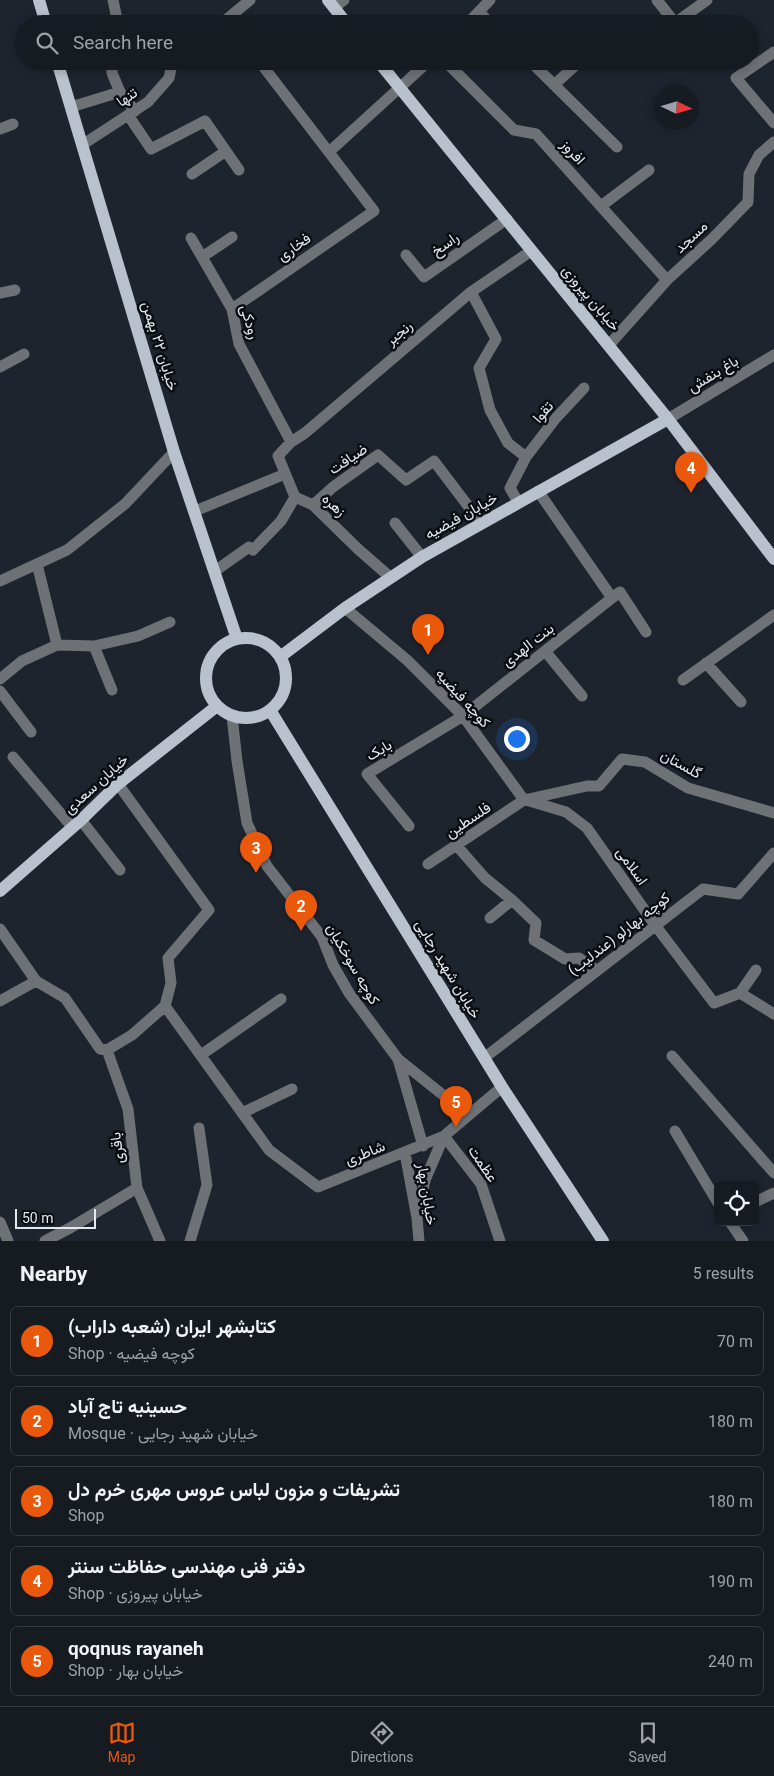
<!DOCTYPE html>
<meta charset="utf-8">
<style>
body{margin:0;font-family:Roboto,Vazirmatn,sans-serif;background:#23282f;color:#f1f3f6}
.controls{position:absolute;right:15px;bottom:15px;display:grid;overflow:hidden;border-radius:8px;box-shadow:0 2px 8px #0003}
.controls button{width:45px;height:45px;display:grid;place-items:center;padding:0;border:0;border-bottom:1px solid #353940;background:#161b22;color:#f1f3f6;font:25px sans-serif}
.compass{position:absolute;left:654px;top:85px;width:45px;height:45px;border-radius:50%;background:#161b22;box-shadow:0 2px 8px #0003;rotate:94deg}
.scale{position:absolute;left:15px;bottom:12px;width:81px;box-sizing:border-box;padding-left:5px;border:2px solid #e4e9ef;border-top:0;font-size:14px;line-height:18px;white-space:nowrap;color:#e4e9ef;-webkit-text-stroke:4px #0a0d12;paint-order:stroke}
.you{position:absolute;left:516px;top:738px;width:18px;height:18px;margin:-12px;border:4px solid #fff;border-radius:50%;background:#1a73e8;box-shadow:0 0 0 8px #1a73e833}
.badge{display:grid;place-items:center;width:32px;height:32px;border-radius:50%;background:#ea580c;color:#fff;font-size:16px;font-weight:700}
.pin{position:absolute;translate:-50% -41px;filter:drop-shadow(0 1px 2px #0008)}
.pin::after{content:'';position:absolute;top:26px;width:18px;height:15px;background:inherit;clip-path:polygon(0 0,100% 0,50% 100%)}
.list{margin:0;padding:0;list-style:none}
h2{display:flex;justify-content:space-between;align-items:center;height:65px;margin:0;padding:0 20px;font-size:21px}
h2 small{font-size:16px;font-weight:400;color:#9ea1a5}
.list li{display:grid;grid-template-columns:32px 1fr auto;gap:15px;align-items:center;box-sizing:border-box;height:70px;margin:0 10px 10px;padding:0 10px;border:1px solid #353940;border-radius:8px}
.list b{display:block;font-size:19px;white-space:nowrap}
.list p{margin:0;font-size:16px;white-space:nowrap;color:#9ea1a5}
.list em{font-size:16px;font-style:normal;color:#9ea1a5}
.icon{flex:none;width:28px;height:28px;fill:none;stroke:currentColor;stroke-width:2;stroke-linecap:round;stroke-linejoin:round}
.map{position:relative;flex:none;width:774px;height:1241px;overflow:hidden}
.search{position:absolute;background:#161b22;box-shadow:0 2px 8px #0003;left:15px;right:15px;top:15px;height:55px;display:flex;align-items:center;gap:12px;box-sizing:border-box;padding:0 18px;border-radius:28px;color:#9ea1a5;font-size:19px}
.sheet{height:465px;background:#161b22}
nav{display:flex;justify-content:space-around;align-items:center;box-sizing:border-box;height:70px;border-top:1px solid #353940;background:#161b22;font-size:14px;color:#9ea1a5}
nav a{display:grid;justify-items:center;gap:2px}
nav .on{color:#ea580c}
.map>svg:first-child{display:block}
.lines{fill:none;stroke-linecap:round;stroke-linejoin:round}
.minor{stroke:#6e7277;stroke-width:11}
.major{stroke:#b9c1cc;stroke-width:12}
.labels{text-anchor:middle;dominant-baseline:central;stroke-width:5;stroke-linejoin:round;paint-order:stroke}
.street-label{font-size:15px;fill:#e4e9ef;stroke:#0a0d12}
</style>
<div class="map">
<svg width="774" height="1241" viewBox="0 0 774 1241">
<rect width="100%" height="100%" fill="#1d242e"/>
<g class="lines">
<!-- minor -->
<path class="minor" d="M113,0L118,24
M657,0L675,23L707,0
M334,8L344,0
M479,12L491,24
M221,24L250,0
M467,24L490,0
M774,52L736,78L774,123
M445,61L514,130L536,134L667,280
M530,61L617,147
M554,85L580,61
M120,92L135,111
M71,107L120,92L112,73V61
M128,115L151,149L205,121L239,170
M0,129L13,124
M82,145L148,102L169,78L172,64L176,61
M329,152L429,61
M192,174L226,151
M601,206L649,170
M191,238L232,309L239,344L291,442
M406,255L424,277L507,219
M202,257L232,237
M471,292L496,339L479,368L490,410L508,443L526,457
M0,293L15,290
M232,309L374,211L259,61
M609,345L667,280L712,239L748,202L749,174L759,155L774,142
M0,367L24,354
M668,419L774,355
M538,491L612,598L620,592L646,632
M295,497L278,456L291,442L305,433L471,292L531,251
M295,497L313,505L358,549L390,577
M518,502L510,488L526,457L556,418L584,388
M313,505L333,487L378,455L406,480L434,461L481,523
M195,511L285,474
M395,523L422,557
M37,564L57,645L94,646L138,636L170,622
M215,571L249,547L253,550L281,521L295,497
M0,581L67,550L125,504L174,452
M345,608L407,660L463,716L524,800
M94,646L112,690
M545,651L582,696
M706,663L741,702
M0,679L22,661L57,645
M683,680L774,615
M0,691L31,732
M232,716L237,761L247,823L267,866L322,937L333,965L349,993L398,1059L468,1115
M13,757L72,827
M118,784L209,910L168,958L171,983L165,1006
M526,800L566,812L587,828L655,925L714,1003L740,993
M81,820L120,870
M409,826L367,774L463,716L612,598
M457,846L485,878L512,900L490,918
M428,864L524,800L587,786H599L622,759L645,762L688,788L774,813
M512,900L536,923L534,940L565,959L579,958L596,970
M0,929L36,981L65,998L100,1049L107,1050L132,1035L165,1006
M756,970L740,993L774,1014
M0,1001L36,981
M165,1006L269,1150L318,1187L444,1136L502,1087
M107,1050L128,1109L137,1188L160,1241
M201,1055L281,999
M672,1056L774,1173
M484,1058L703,889L738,894L774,853
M398,1059L423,1146
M242,1113L292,1089
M675,1131L718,1203
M405,1153L417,1218L419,1241
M755,1202L774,1193
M417,1218L425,1180L444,1136L481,1184L500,1241
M0,1222L8,1241
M730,1222L743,1241
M45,1241L70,1228L137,1188
M190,1241L207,1185L199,1128"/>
<!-- major -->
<path class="major" d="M39,0L46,24
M328,0L347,24
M57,61L174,452L237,639
M378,61L668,419L774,559
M206 678a40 40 0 1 1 80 0a40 40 0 1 1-80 0Z
M280,657L345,608L422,557L668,419
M270,710L502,1087L603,1241
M0,891L81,820L118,784L217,706"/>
</g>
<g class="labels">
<!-- street labels -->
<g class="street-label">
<text transform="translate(127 97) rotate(-35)">تنها</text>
<text transform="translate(573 152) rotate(48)">افروز</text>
<text transform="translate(691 237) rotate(-43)">مسجد</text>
<text transform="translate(445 244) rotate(-35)">راسخ</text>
<text transform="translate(294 247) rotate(-35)">فخاری</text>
<text transform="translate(591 298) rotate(50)">خیابان پیروزی</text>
<text transform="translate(250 322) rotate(74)">رودکی</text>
<text transform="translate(399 333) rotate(-40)">رنجبر</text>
<text transform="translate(160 346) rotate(73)">خیابان ۲۲ بهمن</text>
<text transform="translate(713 374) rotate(-31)">باغ بنفش</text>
<text transform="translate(543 412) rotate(-50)">تقوا</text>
<text transform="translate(348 459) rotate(-34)">ضیافت</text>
<text transform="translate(334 505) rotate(42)">زهره</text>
<text transform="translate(461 516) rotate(-29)">خیابان فیضیه</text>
<text transform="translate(528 645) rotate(-38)">بنت الهدی</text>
<text transform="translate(463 698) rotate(48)">کوچه فیضیه</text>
<text transform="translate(379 750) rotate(-31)">بابک</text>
<text transform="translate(681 764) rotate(29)">گلستان</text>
<text transform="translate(96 784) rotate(-42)">خیابان سعدی</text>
<text transform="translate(468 820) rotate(-34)">فلسطین</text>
<text transform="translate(632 866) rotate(55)">اسلامی</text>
<text transform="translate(619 934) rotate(-38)">کوچه بهارلو (عندلیب)</text>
<text transform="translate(353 964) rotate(60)">کوچه سوخکیان</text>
<text transform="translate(448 969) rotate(59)">خیابان شهید رجایی</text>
<text transform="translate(117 1148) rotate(-97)">باقری</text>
<text transform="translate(365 1153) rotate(-22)">شاطری</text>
<text transform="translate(483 1164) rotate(56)">عظمت</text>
<text transform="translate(427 1194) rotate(81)">خیابان بهار</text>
</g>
</g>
</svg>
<div class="controls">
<button><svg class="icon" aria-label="locate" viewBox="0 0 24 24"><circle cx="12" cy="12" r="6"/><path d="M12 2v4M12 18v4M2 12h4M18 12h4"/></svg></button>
</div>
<svg class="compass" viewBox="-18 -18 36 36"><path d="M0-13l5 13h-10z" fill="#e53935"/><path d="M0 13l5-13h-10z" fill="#9ea1a5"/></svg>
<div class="scale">50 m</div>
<div class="you"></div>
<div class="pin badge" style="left:428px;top:655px">1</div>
<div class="pin badge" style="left:301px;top:931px">2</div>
<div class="pin badge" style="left:256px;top:873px">3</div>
<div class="pin badge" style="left:691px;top:493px">4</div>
<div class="pin badge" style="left:456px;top:1127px">5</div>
<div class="search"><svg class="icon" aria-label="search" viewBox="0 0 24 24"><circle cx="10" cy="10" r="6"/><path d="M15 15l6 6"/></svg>Search here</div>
</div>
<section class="sheet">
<h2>Nearby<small>5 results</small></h2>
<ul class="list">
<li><span class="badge">1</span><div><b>کتابشهر ایران (شعبه داراب)</b><p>Shop · کوچه فیضیه</p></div><em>70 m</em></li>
<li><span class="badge">2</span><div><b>حسینیه تاج آباد</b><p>Mosque · خیابان شهید رجایی</p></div><em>180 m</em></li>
<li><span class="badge">3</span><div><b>تشریفات و مزون لباس عروس مهری خرم دل</b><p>Shop</p></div><em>180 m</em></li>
<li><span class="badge">4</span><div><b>دفتر فنی مهندسی حفاظت سنتر</b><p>Shop · خیابان پیروزی</p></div><em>190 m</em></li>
<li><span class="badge">5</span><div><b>qoqnus rayaneh</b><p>Shop · خیابان بهار</p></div><em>240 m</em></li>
</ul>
</section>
<nav>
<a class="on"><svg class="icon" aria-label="map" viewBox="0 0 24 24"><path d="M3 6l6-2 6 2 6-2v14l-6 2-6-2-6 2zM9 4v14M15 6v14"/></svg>Map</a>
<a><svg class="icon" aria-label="directions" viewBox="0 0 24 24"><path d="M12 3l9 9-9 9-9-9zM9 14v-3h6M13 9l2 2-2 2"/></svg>Directions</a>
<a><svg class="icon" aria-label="saved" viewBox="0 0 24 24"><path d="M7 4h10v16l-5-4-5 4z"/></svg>Saved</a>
</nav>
